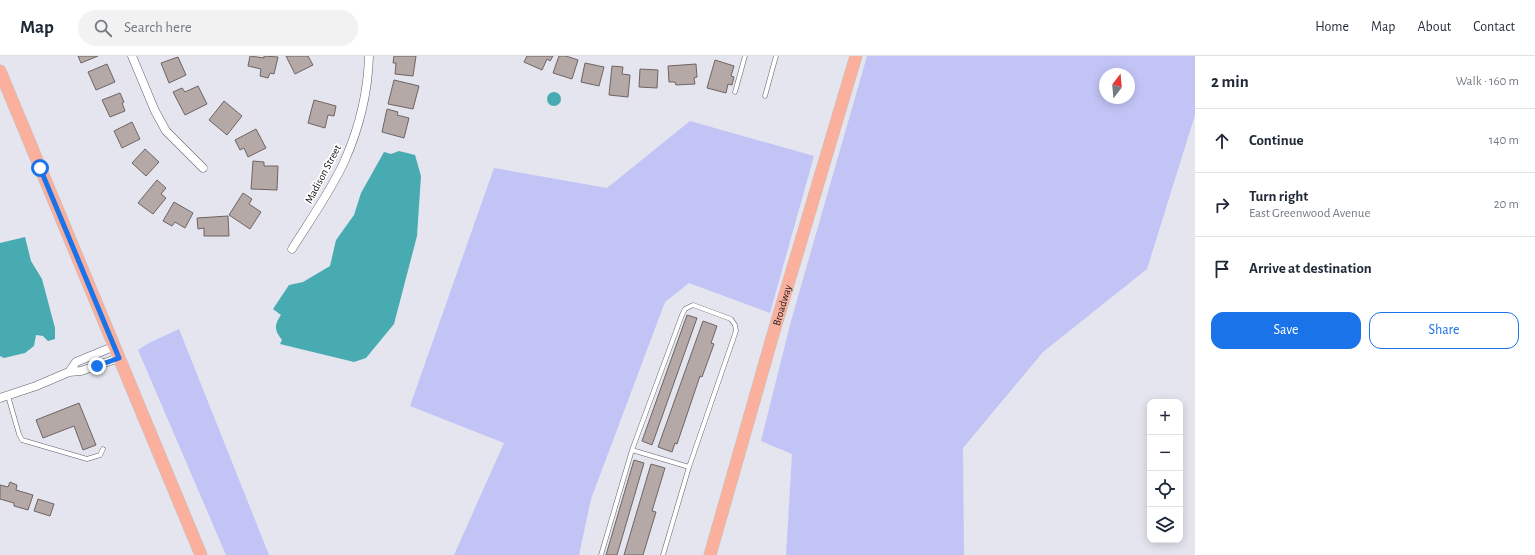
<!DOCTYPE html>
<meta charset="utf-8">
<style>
body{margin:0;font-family:"Alegreya Sans",sans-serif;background:#f2f2f3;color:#1f2937}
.controls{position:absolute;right:12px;bottom:12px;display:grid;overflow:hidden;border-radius:8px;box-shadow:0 2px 10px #0003}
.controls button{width:36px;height:36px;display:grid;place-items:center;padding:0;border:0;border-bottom:1px solid #e0e1e3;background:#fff;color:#1f2937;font:20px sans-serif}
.compass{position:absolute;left:1099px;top:12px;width:36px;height:36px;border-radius:50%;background:#fff;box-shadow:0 2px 10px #0003;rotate:16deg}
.stop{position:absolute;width:12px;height:12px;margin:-9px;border:3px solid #1a73e8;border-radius:50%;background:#fff}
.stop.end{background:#1a73e8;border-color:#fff;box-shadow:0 1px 4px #0008}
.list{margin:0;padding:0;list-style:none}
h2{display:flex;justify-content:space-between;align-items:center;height:52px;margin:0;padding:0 16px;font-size:17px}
h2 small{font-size:13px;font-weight:400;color:#747a83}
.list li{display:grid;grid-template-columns:26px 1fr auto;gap:12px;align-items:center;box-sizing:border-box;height:64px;padding:0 16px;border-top:1px solid #e0e1e3}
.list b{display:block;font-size:15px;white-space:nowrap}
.list p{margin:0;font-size:13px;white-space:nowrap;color:#747a83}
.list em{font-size:13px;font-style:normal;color:#747a83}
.actions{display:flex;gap:8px;padding:12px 16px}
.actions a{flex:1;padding:9px 0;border:1px solid #1a73e8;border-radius:12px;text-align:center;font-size:14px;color:#1a73e8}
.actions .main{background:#1a73e8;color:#fff}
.icon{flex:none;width:22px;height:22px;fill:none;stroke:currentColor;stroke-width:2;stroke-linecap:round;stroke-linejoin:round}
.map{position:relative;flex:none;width:1195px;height:499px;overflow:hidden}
header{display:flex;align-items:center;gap:24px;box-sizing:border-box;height:56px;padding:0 20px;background:#fff;border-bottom:1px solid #e0e1e3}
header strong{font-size:19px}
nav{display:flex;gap:22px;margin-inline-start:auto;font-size:14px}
.search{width:280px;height:36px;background:#f2f2f3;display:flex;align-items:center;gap:10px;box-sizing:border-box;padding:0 14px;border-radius:22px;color:#747a83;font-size:15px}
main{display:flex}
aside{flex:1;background:#fff}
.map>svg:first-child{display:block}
.green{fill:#c2c4f6;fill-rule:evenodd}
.water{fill:#49abb2}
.building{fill:#b4a9a6;stroke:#6f6462}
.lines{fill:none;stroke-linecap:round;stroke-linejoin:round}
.lane-casing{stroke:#61626b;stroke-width:5}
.street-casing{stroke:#61626b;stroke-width:9}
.primary-casing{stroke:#c2c2c3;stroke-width:13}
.lane{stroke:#fff;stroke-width:4}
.street{stroke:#fff;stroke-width:8}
.primary{stroke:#fab09c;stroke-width:12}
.route{stroke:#1a73e8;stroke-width:5}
.labels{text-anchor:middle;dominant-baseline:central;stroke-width:3.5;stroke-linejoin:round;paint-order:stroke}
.street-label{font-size:11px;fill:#16161a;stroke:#fff}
</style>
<header>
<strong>Map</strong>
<div class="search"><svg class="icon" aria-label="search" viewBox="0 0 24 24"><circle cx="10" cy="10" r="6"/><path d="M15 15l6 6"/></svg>Search here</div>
<nav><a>Home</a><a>Map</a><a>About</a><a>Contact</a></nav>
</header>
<main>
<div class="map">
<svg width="1195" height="499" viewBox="0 0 1195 499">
<rect width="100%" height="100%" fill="#e4e5ef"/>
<!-- green -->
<path class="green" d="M867,0H1195V59L1147,213L1043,296L963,392L964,499H786L792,398L761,385L791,265ZM1105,18H1129V42H1105Z
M690,65L814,100L770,257L689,227L665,246L591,443L579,499H454L504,387L410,350L494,112L607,132Z
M179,273L269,499H226L138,294L149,287Z"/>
<!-- water -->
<path class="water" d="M547 43a7 7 0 1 1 14 0a7 7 0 1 1-14 0Z
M399,95L415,99L421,120L417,180L394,268L366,302L354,306L280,288L282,284C274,274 274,269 281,259L273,253L289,229L303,226L330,210L336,184L354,159L361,137L384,96L391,98Z
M25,181L31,205L42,223L55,272V283L48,285L43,280L36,279L34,290L25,297L4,302L0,300V187Z"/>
<!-- building -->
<path class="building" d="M78,0H98L81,7Z
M250,0L264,2V0L278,1L274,18L270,17L268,22L260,20L261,13L248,10Z
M286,0H308L313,9L295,18Z
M394,0H416L413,20L395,18L396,7H393Z
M527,0H553L550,5L547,3L542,14L524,6Z
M559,0H566L578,4L572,23L553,17Z
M178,1L186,19L169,27L161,7Z
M715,4L734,10L731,20L734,21L732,29L728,28L726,37L707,32Z
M585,7L604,11L599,30L581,26Z
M107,8L115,26L96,34L88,16Z
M696,8L697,21L694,22L695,28L676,29L675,26H669L668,10Z
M612,10L623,11L622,18L630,19L628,41L609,39Z
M640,13L658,14L657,32L639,31Z
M394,24L419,30L413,53L388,48Z
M198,30L207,48L185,59L173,36L182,32L185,36Z
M120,37L124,46L122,47L125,55L110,61L102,44Z
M314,44L336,50L334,60L328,59L325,72L308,67Z
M224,45L242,60L227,79L209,64Z
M387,53L398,56L397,59L409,62L404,82L382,76Z
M132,66L140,83L122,92L114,75Z
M256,73L266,92L248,101L244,92L240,94L235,84Z
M145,93L159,106L146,120L132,107Z
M253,105L264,106V110H278L277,134L251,133Z
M157,124L166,132L161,138L166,142L153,158L138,147Z
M243,137L252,143L249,148L261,156L250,173L229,159Z
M174,146L193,157L185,172L175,166L172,170L163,165Z
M228,160L229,180H204V172L198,173L197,162Z
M687,259L697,262L652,389L642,385Z
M703,265L717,270L711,287L714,288L702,321L700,320L677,388L675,387L672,396L658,391Z
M79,347L96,389L83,394L74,370L43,382L36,364Z
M634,404L644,407L617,499H606Z
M651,408L665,412L652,455L656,456L643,499H624Z
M10,426L17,429L16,434L33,439L28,454L14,450V447L0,443V429L8,431Z
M38,443L54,448L50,460L34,455Z"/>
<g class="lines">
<defs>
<path id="lane" d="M735,36L745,0
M765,40L776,0
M8,340L19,378L22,384L87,403L100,399L103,393
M632,394L689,411
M601,499L632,394L682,259L685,253L693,249L731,263L735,269L736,275L689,411L663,499"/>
<path id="street" d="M132,0L155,55L166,75L203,112
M292,193C310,164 331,135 345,104C359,72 368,35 369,0
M69,316L76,306L115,290
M0,342L36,330L69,316L81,315L119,302"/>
<g id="primary">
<path d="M0,15L201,499"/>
<path id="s1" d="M710,499L772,282L856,0"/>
</g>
</defs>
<!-- lane casing -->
<use href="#lane" class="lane-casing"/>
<!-- street casing -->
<use href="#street" class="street-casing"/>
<!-- primary casing -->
<use href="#primary" class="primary-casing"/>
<!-- lane -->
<use href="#lane" class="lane"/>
<!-- street -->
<use href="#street" class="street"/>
<!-- primary -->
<use href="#primary" class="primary"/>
</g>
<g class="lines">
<!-- route -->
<path class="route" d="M40,112L119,302L97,310"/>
</g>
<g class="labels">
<!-- street labels -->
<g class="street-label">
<text transform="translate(323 118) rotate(-62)">Madison Street</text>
<text stroke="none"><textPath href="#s1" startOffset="260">Broadway</textPath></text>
</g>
</g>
</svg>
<div class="controls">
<button>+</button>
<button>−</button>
<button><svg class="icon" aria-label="locate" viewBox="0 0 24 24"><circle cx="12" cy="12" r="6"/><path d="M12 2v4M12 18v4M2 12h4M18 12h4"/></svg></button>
<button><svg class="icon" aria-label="layers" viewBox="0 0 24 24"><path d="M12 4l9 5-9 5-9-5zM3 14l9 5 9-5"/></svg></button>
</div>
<svg class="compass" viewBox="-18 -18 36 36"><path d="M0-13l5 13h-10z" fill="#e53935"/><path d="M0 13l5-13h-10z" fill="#747a83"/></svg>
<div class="stop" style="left:40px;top:112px"></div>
<div class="stop end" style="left:97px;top:310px"></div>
</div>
<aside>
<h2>2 min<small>Walk · 160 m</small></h2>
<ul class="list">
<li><svg class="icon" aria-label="ahead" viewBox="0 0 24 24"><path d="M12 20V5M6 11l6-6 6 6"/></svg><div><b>Continue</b></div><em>140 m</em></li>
<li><svg class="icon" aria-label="right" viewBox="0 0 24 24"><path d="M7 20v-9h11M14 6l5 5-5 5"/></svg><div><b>Turn right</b><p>East Greenwood Avenue</p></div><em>20 m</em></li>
<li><svg class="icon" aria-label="arrive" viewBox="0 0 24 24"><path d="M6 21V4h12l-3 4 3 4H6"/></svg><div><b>Arrive at destination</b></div></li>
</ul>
<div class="actions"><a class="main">Save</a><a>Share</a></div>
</aside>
</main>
